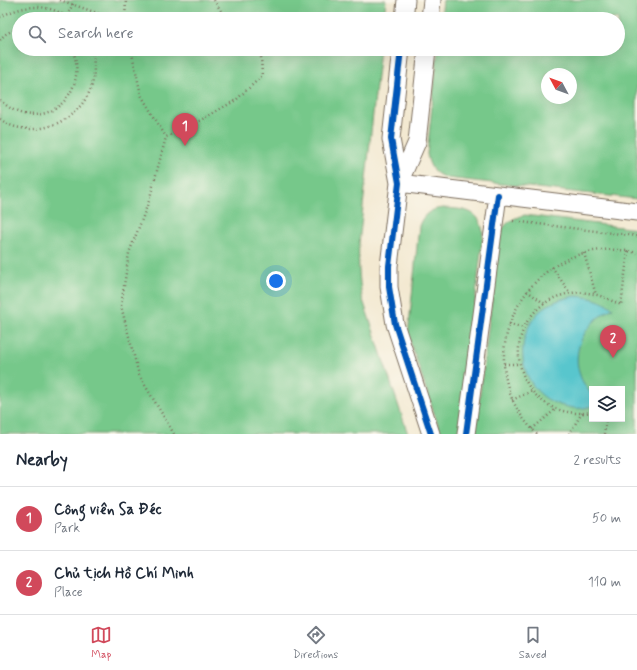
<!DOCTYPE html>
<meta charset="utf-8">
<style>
body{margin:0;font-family:Mynerve,sans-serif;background:#f2f2f3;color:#1f2937}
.controls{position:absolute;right:12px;bottom:12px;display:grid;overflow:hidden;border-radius:0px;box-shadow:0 4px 16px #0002}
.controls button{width:36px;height:36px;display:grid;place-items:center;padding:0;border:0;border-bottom:1px solid #e0e1e3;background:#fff;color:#1f2937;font:20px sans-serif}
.compass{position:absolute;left:541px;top:68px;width:36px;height:36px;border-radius:50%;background:#fff;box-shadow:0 4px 16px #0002;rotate:311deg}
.you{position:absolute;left:276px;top:281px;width:14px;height:14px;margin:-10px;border:3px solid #fff;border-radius:50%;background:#1a73e8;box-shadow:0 0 0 6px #1a73e833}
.badge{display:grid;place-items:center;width:26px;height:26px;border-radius:50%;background:#d1495b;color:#fff;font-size:13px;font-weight:700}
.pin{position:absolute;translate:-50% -33px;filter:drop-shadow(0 1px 2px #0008)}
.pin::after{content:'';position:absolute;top:21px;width:14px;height:12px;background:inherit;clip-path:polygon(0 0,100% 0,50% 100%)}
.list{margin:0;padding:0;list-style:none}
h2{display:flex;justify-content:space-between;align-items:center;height:52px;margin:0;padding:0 16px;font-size:17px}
h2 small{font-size:13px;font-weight:400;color:#747a83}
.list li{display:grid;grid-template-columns:26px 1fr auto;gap:12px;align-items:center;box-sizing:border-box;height:64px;padding:0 16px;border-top:1px solid #e0e1e3}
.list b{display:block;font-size:15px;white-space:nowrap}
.list p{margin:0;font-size:13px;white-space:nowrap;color:#747a83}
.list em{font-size:13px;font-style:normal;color:#747a83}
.icon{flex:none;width:22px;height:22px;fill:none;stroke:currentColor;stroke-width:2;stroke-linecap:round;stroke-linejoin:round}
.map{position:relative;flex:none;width:637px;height:434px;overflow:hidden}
.search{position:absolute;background:#fff;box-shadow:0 4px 16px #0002;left:12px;right:12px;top:12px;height:44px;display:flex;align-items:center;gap:10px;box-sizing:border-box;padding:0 14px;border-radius:22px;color:#747a83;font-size:15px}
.sheet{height:180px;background:#fff}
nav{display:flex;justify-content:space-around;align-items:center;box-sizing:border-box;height:56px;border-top:1px solid #e0e1e3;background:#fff;font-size:11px;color:#747a83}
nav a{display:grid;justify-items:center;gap:2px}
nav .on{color:#d1495b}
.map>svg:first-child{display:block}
.green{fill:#76c88a;stroke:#587954;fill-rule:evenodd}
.water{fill:#59c6cd;stroke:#4a7876}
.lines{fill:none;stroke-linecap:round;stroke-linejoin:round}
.minor-casing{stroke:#7b6d5d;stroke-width:19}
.path{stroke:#7b6d5d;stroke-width:2.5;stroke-dasharray:1 3;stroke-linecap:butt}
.minor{stroke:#fff;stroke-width:17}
.cycleway-casing{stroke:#fbf7ec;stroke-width:8}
.cycleway{stroke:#0057b8;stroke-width:6}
</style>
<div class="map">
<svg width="637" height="434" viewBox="0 0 637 434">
<rect width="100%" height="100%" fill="#fbf7ec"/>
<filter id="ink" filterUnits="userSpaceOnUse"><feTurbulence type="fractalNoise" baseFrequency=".025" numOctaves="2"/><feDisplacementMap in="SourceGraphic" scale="8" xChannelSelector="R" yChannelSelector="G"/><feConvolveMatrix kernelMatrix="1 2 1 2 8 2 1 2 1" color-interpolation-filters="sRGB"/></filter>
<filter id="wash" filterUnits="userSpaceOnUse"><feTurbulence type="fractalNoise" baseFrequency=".012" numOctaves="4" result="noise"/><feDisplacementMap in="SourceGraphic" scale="16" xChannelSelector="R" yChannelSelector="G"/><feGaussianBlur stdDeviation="0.9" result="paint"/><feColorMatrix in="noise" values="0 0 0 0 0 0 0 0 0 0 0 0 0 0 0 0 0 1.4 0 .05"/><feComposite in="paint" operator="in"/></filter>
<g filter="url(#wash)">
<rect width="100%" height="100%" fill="#f3e9d1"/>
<!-- green -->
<path class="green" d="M0,0H386L384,19H19V49H380L359,244C358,262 359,279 362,297L408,434H0Z
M443,0H637V199L447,178C434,174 429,167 427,154L438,49H618V19H441ZM547,74H571V98H547Z
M443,208C463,209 481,209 483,234L460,434H441L408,335L419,226C423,214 431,209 443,208Z
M525,215L637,229V434H475L500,233C506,222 513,218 525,215ZM592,389H622V419H592Z"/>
<!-- water -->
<path class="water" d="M576,296C590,297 601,300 613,308C587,321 569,349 581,378C583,384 591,392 592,397C593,400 592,404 592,406C584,409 576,409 568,407C522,399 508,343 540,311C550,302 563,298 576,296Z"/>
</g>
<g filter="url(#ink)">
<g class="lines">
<defs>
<path id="minor" d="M404,19L406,0
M430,19L432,0
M401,49L391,139L399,183L389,266V287L395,324L431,434
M399,183L637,212
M399,183L417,142L427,49
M466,434L498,195"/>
</defs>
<!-- minor casing -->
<use href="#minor" class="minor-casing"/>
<!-- path -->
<path class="path" d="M60,0L114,19
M214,0L226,19
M0,17C17,8 37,3 56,11C61,13 65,16 70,19
M65,19L73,4
M125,19L126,0
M0,40L4,35L19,27
M131,49L141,95L166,137
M0,100C7,106 14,112 24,114C62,121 87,82 72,49
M0,119C3,121 7,124 10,125C42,138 82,118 92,85C95,73 94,61 92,49
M513,221L637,236
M584,253L596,295
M552,267L570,293
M527,291L545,304
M509,324L524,328
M504,364H520
M512,400L532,391
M592,412C518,424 491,328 554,298C564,294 576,291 587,293C599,294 610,300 621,305L628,251
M532,429L556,409
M174,434L139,375L121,306L129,253L149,201L166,137L201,120L236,100L262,76L261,56L253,49
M537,434C458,359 532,227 637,253
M569,434L582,413
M604,434L606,419"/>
<!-- minor -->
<use href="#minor" class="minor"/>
<defs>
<path id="cycleway" d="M401,49L391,139L399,183L389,266V287L395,324L431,434
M466,434L498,195"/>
</defs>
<!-- cycleway casing -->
<use href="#cycleway" class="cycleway-casing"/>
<!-- cycleway -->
<use href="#cycleway" class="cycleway"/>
</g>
</g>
</svg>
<div class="controls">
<button><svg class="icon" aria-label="layers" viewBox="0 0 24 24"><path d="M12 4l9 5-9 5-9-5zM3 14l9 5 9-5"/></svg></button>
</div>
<svg class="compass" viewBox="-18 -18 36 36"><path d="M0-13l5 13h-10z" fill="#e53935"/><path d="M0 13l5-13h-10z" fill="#747a83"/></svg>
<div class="you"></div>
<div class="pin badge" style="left:185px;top:146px">1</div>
<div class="pin badge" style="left:613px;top:358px">2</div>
<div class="search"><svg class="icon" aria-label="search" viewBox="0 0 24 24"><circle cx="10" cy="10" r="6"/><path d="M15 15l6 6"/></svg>Search here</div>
</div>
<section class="sheet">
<h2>Nearby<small>2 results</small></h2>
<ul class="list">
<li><span class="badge">1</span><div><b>Công viên Sa Đéc</b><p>Park</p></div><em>50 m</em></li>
<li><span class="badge">2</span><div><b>Chủ tịch Hồ Chí Minh</b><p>Place</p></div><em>110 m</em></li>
</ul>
</section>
<nav>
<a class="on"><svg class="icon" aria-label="map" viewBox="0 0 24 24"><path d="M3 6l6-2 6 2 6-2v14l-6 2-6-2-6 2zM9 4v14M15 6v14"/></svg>Map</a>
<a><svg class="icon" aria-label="directions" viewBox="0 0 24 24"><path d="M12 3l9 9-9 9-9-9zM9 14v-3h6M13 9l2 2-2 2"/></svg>Directions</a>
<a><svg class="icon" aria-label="saved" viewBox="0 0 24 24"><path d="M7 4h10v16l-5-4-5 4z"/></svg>Saved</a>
</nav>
